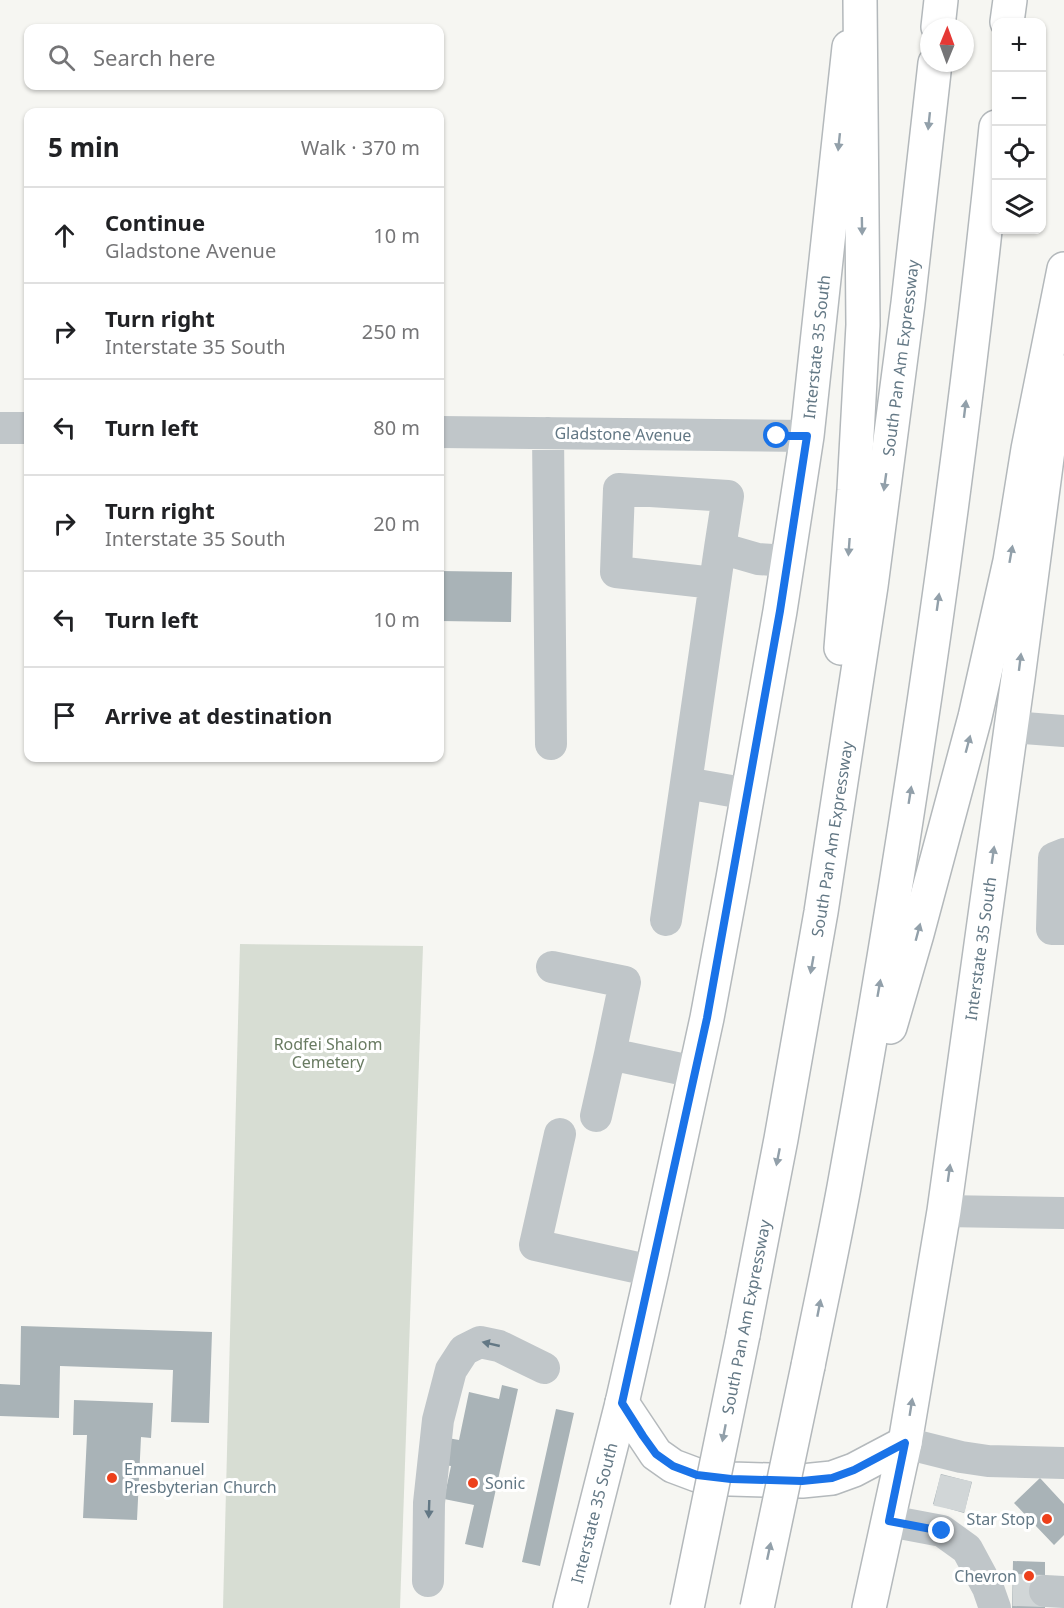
<!DOCTYPE html>
<meta charset="utf-8">
<style>
body{margin:0;font-family:"Noto Sans",sans-serif;background:#f6f6f6;color:#202124}
.controls{position:absolute;right:18px;top:18px;display:grid;overflow:hidden;border-radius:12px;box-shadow:0 2px 4px #0004}
.controls button{width:54px;height:54px;display:grid;place-items:center;padding:0;border:0;border-bottom:2px solid #e0e0e0;background:#fff;color:#202124;font:30px sans-serif}
.compass{position:absolute;left:920px;top:18px;width:54px;height:54px;border-radius:50%;background:#fff;box-shadow:0 2px 4px #0004;rotate:1deg}
.stop{position:absolute;width:18px;height:18px;margin:-14px;border:4px solid #1a73e8;border-radius:50%;background:#fff}
.stop.end{background:#1a73e8;border-color:#fff;box-shadow:0 2px 6px #0008}
.list{margin:0;padding:0;list-style:none}
h2{display:flex;justify-content:space-between;align-items:center;height:78px;margin:0;padding:0 24px;font-size:26px}
h2 small{font-size:20px;font-weight:400;color:#757577}
.list li{display:grid;grid-template-columns:39px 1fr auto;gap:18px;align-items:center;box-sizing:border-box;height:96px;padding:0 24px;border-top:2px solid #e0e0e0}
.list b{display:block;font-size:22px;white-space:nowrap}
.list p{margin:0;font-size:20px;white-space:nowrap;color:#757577}
.list em{font-size:20px;font-style:normal;color:#757577}
.icon{flex:none;width:33px;height:33px;fill:none;stroke:currentColor;stroke-width:2;stroke-linecap:round;stroke-linejoin:round}
.map{position:relative;flex:none;width:1064px;height:1608px;overflow:hidden}
.search{position:absolute;background:#fff;box-shadow:0 2px 4px #0004;left:24px;top:24px;width:420px;height:66px;display:flex;align-items:center;gap:15px;box-sizing:border-box;padding:0 21px;border-radius:12px;color:#757577;font-size:22px}
.panel{position:absolute;background:#fff;box-shadow:0 2px 4px #0004;left:24px;top:108px;width:420px;height:654px;border-radius:12px}
.map>svg:first-child{display:block}
.green{fill:#d7ddd3}
.building{fill:#a9b3b7}
.lines{fill:none;stroke-linecap:round;stroke-linejoin:round}
.minor-tunnel{stroke:#d1d6d7;stroke-width:32;stroke-dasharray:32 16;stroke-linecap:butt}
.major-casing{stroke:#b4b9bc;stroke-width:36}
.highway-casing{stroke:#b3b8bb;stroke-width:36}
.minor{stroke:#c0c6c9;stroke-width:32}
.major{stroke:#fff;stroke-width:33}
.highway{stroke:#fff;stroke-width:33}
.highway-bridge-casing{stroke:#b3b8bb;stroke-width:36;stroke-linecap:butt}
.highway-bridge{stroke:#fff;stroke-width:33}
.oneway{fill:#92a0aa}
.oneway2{fill:#637885}
.route{stroke:#1a73e8;stroke-width:8}
.poi-dot{fill:#ed401b;stroke:#fff;stroke-width:2}
.labels{text-anchor:middle;dominant-baseline:central;stroke-width:6;stroke-linejoin:round;paint-order:stroke}
.street-label{font-size:16px;fill:#637885;stroke:#fff}
.park-label{font-size:16px;fill:#697b62;stroke:#fff}
.poi-label{font-size:16px;fill:#637885;stroke:#fff;text-anchor:start}
</style>
<div class="map">
<svg width="1064" height="1608" viewBox="0 0 1064 1608">
<rect width="100%" height="100%" fill="#f6f6f2"/>
<!-- green -->
<path class="green" d="M240,944L423,946L400,1608H223Z"/>
<!-- building -->
<path class="building" d="M440,571L512,572L511,622L440,621Z
M21,1326L212,1332L209,1423L171,1422L173,1370L60,1366L59,1418L0,1416V1384L20,1385Z
M502,1385L518,1389L483,1548L465,1544L474,1505L444,1499L451,1466L443,1465L448,1438L459,1440L469,1392L499,1399Z
M74,1400L153,1403L151,1438L141,1437L137,1520L83,1518L87,1435H73Z
M556,1409L574,1413L540,1566L522,1562Z
M941,1474L972,1482L964,1513L933,1504Z
M1040,1478L1064,1504V1535L1054,1545L1014,1503Z
M1013,1561L1045,1562V1608H1012Z"/>
<g class="lines">
<!-- minor-tunnel -->
<path class="minor-tunnel" d="M949,1509L956,1478
M1013,1590L1045,1591"/>
<defs>
<g id="major">
<path d="M622,1403L656,1454L673,1466L697,1475L731,1479L802,1481L832,1478L854,1470L905,1443"/>
<path id="s1" d="M570,1608L622,1403L652,1271L707,1018L733,878L780,611L807,436L849,47"/>
<path id="s2" d="M869,1608L905,1443L944,1211L1018,678L1050,435L1056,370"/>
</g>
<g id="highway">
<path d="M1007,22L1010,0"/>
<path d="M938,27L941,0"/>
<path d="M841,648L854,490L863,325L860,0"/>
<path d="M890,1027L917,934L975,717L1010,561L1028,449L1064,269"/>
<path id="s3" d="M743,1335L781,1139L821,912L871,586L908,303L935,63"/>
<path d="M808,1366C820,1306 833,1247 844,1187C908,835 960,482 996,127"/>
</g>
</defs>
<!-- major casing -->
<use href="#major" class="major-casing"/>
<!-- highway casing -->
<use href="#highway" class="highway-casing"/>
<!-- minor -->
<path class="minor" d="M0,428H28
M440,432L807,436
M548,433L551,744
M714,583L616,572L619,489L728,496L720,548
M1011,727L1064,731
M748,794L686,783L720,548L758,559L788,561
M1064,854L1054,858L1052,929H1064
M666,920L686,783
M552,967L625,982L610,1054L695,1072
M596,1116L610,1054
M560,1134L535,1245L652,1271
M944,1211L1064,1213
M905,1443L961,1457L988,1461L1064,1463
M889,1521L942,1531L967,1549L988,1588L995,1608
M428,1581L429,1503L438,1420L451,1370L464,1350L480,1342L499,1346L544,1368
M1045,1591L1064,1592"/>
<!-- major -->
<use href="#major" class="major"/>
<!-- highway -->
<use href="#highway" class="highway"/>
<defs>
<path id="highway-bridge" d="M687,1608L743,1335
M757,1608L808,1366"/>
</defs>
<!-- highway-bridge casing -->
<use href="#highway-bridge" class="highway-bridge-casing"/>
<!-- highway-bridge -->
<use href="#highway-bridge" class="highway-bridge"/>
</g>
<!-- one-way arrows -->
<defs><path id="oneway-solid" d="M-6-.8H1V-3.2L6.5 0L1 3.2V.8H-6Z" transform="scale(1.5)"/></defs>
<g class="oneway">
<use href="#oneway-solid" transform="translate(929 121) rotate(96)"/>
<use href="#oneway-solid" transform="translate(839 142) rotate(96)"/>
<use href="#oneway-solid" transform="translate(862 226) rotate(89)"/>
<use href="#oneway-solid" transform="translate(965 409) rotate(-83)"/>
<use href="#oneway-solid" transform="translate(885 482) rotate(98)"/>
<use href="#oneway-solid" transform="translate(849 547) rotate(94)"/>
<use href="#oneway-solid" transform="translate(1011 554) rotate(-80)"/>
<use href="#oneway-solid" transform="translate(938 602) rotate(-82)"/>
<use href="#oneway-solid" transform="translate(1020 662) rotate(-83)"/>
<use href="#oneway-solid" transform="translate(968 744) rotate(-75)"/>
<use href="#oneway-solid" transform="translate(910 795) rotate(-81)"/>
<use href="#oneway-solid" transform="translate(993 855) rotate(-82)"/>
<use href="#oneway-solid" transform="translate(918 932) rotate(-75)"/>
<use href="#oneway-solid" transform="translate(812 965) rotate(100)"/>
<use href="#oneway-solid" transform="translate(879 988) rotate(-80)"/>
<use href="#oneway-solid" transform="translate(778 1157) rotate(101)"/>
<use href="#oneway-solid" transform="translate(949 1173) rotate(-82)"/>
<use href="#oneway-solid" transform="translate(819 1308) rotate(-79)"/>
<use href="#oneway-solid" transform="translate(911 1407) rotate(-81)"/>
<use href="#oneway-solid" transform="translate(724 1433) rotate(101)"/>
<use href="#oneway-solid" transform="translate(769 1551) rotate(-78)"/>
</g>
<g class="oneway2">
<use href="#oneway-solid" transform="translate(491 1344) rotate(-167)"/>
<use href="#oneway-solid" transform="translate(429 1509) rotate(92)"/>
</g>
<g class="lines">
<!-- route -->
<path class="route" d="M777,436H807L780,611L707,1018L622,1403L643,1436L656,1454L673,1466L697,1475L731,1479L802,1481L832,1478L854,1470L905,1443L889,1521L942,1531"/>
</g>
<!-- markers -->
<g class="poi-dot">
<circle cx="112" cy="1478" r="6"/>
<circle cx="473" cy="1483" r="6"/>
<circle cx="1047" cy="1519" r="6"/>
<circle cx="1029" cy="1576" r="6"/>
</g>
<g class="labels">
<!-- street labels -->
<g class="street-label">
<text stroke="none"><textPath href="#s1" startOffset="1286">Interstate 35 South</textPath></text>
<text stroke="none"><textPath href="#s3" startOffset="990">South Pan Am Expressway</textPath></text>
<text transform="translate(623 434) rotate(1)">Gladstone Avenue</text>
<text stroke="none"><textPath href="#s3" startOffset="504">South Pan Am Expressway</textPath></text>
<text stroke="none"><textPath href="#s2" startOffset="669">Interstate 35 South</textPath></text>
<text transform="translate(746 1317) rotate(-79)">South Pan Am Expressway</text>
<text stroke="none"><textPath href="#s1" startOffset="98">Interstate 35 South</textPath></text>
</g>
<!-- park labels -->
<g class="park-label">
<text x="328" y="1044">Rodfei Shalom<tspan x="328" dy="18">Cemetery</tspan></text>
</g>
<!-- poi labels -->
<g class="poi-label">
<text x="124" y="1469">Emmanuel<tspan x="124" dy="18">Presbyterian Church</tspan></text>
<text x="485" y="1483">Sonic</text>
<text x="1035" y="1519" text-anchor="end">Star Stop</text>
<text x="1017" y="1576" text-anchor="end">Chevron</text>
</g>
</g>
</svg>
<div class="controls">
<button>+</button>
<button>−</button>
<button><svg class="icon" aria-label="locate" viewBox="0 0 24 24"><circle cx="12" cy="12" r="6"/><path d="M12 2v4M12 18v4M2 12h4M18 12h4"/></svg></button>
<button><svg class="icon" aria-label="layers" viewBox="0 0 24 24"><path d="M12 4l9 5-9 5-9-5zM3 14l9 5 9-5"/></svg></button>
</div>
<svg class="compass" viewBox="-18 -18 36 36"><path d="M0-13l5 13h-10z" fill="#e53935"/><path d="M0 13l5-13h-10z" fill="#757577"/></svg>
<div class="stop" style="left:777px;top:436px"></div>
<div class="stop end" style="left:942px;top:1531px"></div>
<div class="search"><svg class="icon" aria-label="search" viewBox="0 0 24 24"><circle cx="10" cy="10" r="6"/><path d="M15 15l6 6"/></svg>Search here</div>
<section class="panel">
<h2>5 min<small>Walk · 370 m</small></h2>
<ul class="list">
<li><svg class="icon" aria-label="ahead" viewBox="0 0 24 24"><path d="M12 20V5M6 11l6-6 6 6"/></svg><div><b>Continue</b><p>Gladstone Avenue</p></div><em>10 m</em></li>
<li><svg class="icon" aria-label="right" viewBox="0 0 24 24"><path d="M7 20v-9h11M14 6l5 5-5 5"/></svg><div><b>Turn right</b><p>Interstate 35 South</p></div><em>250 m</em></li>
<li><svg class="icon" aria-label="left" viewBox="0 0 24 24"><path d="M17 20v-9H6M10 6l-5 5 5 5"/></svg><div><b>Turn left</b></div><em>80 m</em></li>
<li><svg class="icon" aria-label="right" viewBox="0 0 24 24"><path d="M7 20v-9h11M14 6l5 5-5 5"/></svg><div><b>Turn right</b><p>Interstate 35 South</p></div><em>20 m</em></li>
<li><svg class="icon" aria-label="left" viewBox="0 0 24 24"><path d="M17 20v-9H6M10 6l-5 5 5 5"/></svg><div><b>Turn left</b></div><em>10 m</em></li>
<li><svg class="icon" aria-label="arrive" viewBox="0 0 24 24"><path d="M6 21V4h12l-3 4 3 4H6"/></svg><div><b>Arrive at destination</b></div></li>
</ul>
</section>
</div>
